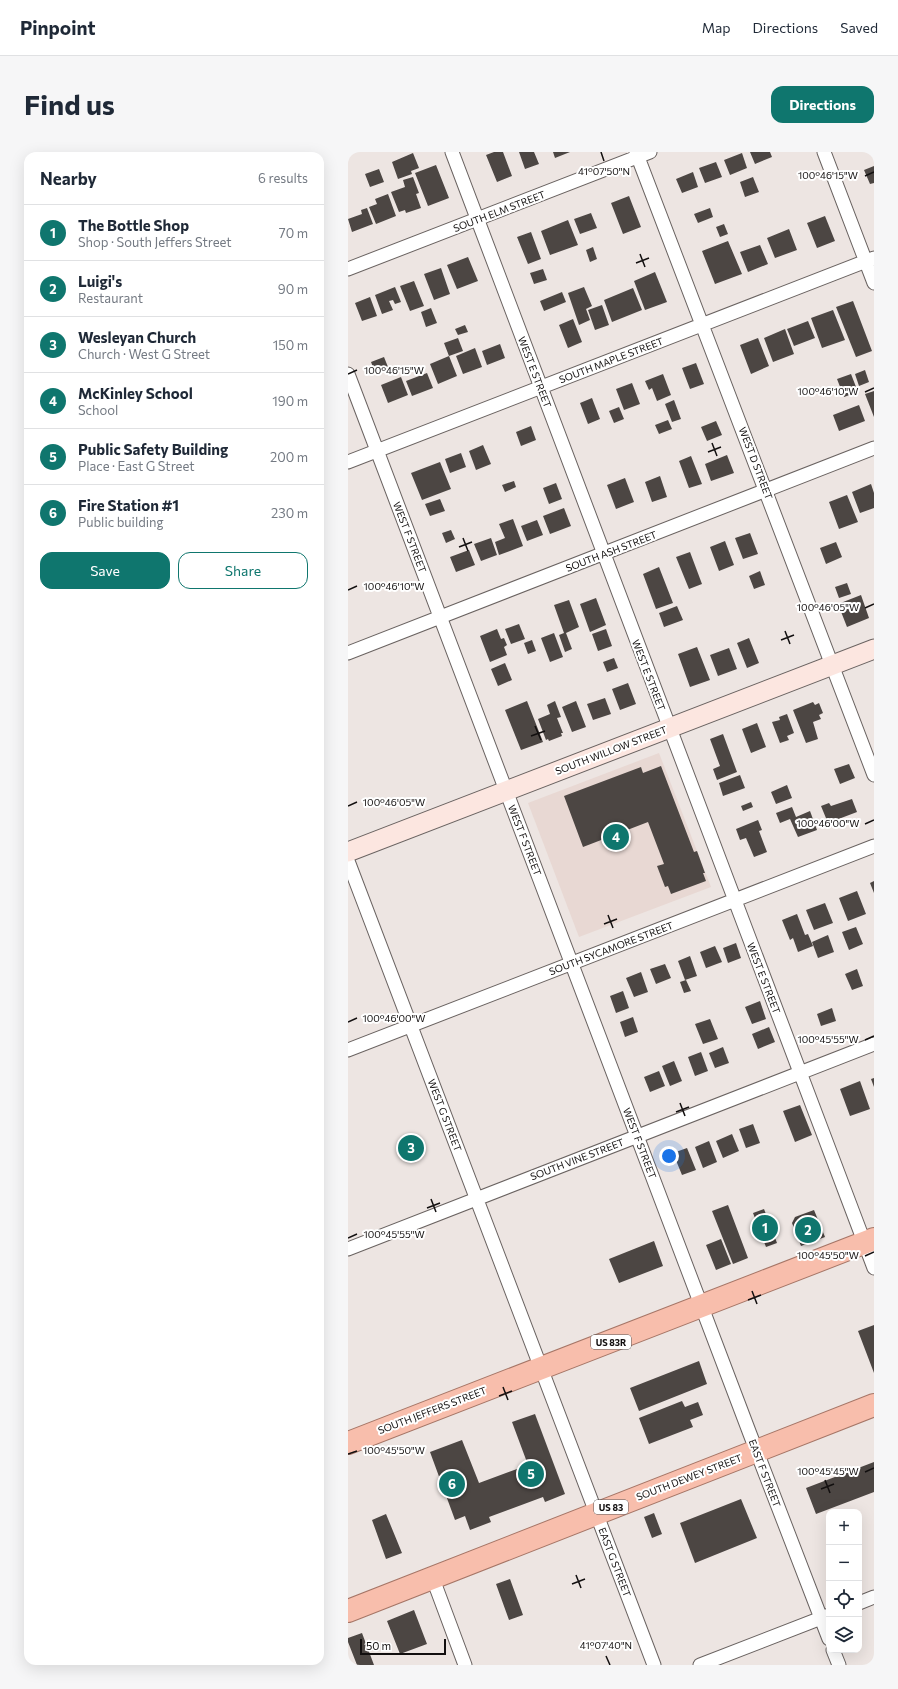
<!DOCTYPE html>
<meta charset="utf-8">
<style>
body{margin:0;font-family:Commissioner,sans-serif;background:#f6f6f7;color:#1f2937}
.controls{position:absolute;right:12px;bottom:12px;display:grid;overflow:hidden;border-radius:8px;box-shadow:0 4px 16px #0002}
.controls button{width:36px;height:36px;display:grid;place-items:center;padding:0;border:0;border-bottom:1px solid #e0e1e3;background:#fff;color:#1f2937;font:20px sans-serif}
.scale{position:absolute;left:12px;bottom:10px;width:86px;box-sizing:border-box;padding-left:4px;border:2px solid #120f0f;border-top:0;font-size:11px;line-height:14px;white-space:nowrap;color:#120f0f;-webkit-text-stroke:3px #fff;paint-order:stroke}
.you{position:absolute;left:321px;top:1004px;width:14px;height:14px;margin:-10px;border:3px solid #fff;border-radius:50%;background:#1a73e8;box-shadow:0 0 0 6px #1a73e833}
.badge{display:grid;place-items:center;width:26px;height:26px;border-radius:50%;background:#0f766e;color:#fff;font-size:13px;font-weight:700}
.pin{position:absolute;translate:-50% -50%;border:2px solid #fff;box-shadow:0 1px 4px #0006}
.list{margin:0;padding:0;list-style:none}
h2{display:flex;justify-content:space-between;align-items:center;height:52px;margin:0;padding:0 16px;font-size:17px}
h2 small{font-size:13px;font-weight:400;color:#747a83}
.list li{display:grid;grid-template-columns:26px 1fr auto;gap:12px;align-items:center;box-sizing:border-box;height:56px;padding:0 16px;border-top:1px solid #e0e1e3}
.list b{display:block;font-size:15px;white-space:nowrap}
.list p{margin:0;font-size:13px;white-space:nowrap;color:#747a83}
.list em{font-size:13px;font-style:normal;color:#747a83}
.actions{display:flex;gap:8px;padding:12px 16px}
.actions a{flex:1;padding:9px 0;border:1px solid #0f766e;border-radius:12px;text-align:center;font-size:14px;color:#0f766e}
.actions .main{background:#0f766e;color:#fff}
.icon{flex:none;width:22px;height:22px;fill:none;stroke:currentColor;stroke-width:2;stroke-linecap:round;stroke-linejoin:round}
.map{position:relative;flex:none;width:526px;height:1513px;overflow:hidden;border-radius:12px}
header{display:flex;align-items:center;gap:24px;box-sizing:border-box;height:56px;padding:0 20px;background:#fff;border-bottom:1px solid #e0e1e3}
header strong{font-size:19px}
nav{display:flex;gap:22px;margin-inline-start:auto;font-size:14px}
.intro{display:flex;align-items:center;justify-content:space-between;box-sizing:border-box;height:96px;padding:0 24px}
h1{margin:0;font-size:28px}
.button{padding:10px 18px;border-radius:12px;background:#0f766e;color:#fff;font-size:14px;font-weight:700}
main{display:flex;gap:24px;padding:0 24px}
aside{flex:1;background:#fff;border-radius:12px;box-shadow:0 4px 16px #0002}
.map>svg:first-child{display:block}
.built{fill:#e8d8d3}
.building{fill:#4c4643}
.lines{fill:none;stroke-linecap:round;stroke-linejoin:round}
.minor-casing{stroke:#6a6361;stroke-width:15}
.secondary-casing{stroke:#6a6361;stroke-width:21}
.trunk-casing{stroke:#a67667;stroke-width:24}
.minor{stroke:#fff;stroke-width:13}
.secondary{stroke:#fce6e0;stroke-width:19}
.trunk{stroke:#f8beac;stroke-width:22}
.ticks{fill:none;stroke:#120f0f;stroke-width:1.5}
.labels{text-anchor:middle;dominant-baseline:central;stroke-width:4;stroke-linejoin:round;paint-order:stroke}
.shield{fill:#fff;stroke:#595757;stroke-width:1}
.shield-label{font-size:9px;font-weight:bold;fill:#120f0f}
.street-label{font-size:10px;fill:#120f0f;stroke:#fff}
.ticks-label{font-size:10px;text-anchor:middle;fill:#120f0f;stroke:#fff;stroke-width:4;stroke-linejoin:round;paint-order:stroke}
</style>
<header>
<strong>Pinpoint</strong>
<nav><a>Map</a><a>Directions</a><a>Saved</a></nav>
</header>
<div class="intro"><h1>Find us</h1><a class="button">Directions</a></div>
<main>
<aside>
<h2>Nearby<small>6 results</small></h2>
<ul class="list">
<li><span class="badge">1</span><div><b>The Bottle Shop</b><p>Shop · South Jeffers Street</p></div><em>70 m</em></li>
<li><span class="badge">2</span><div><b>Luigi's</b><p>Restaurant</p></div><em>90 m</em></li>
<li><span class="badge">3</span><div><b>Wesleyan Church</b><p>Church · West G Street</p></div><em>150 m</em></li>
<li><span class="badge">4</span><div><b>McKinley School</b><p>School</p></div><em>190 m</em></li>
<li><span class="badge">5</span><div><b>Public Safety Building</b><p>Place · East G Street</p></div><em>200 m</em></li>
<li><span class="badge">6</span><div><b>Fire Station #1</b><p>Public building</p></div><em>230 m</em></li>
</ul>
<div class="actions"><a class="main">Save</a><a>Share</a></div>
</aside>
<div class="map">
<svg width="526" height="1513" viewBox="0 0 526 1513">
<rect width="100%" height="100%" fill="#ede5e2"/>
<!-- built -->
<path class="built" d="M311,601L363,735L231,785L180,651Z"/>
<!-- building -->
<path class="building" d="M146,0H155L164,24L149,30L138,3Z
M171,0H186L191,12L177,17Z
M205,0H222L207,6Z
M402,0H422L424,5L407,12Z
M65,1L71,16L63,19L64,22L50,27L44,10Z
M394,1L399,16L382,23L376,8Z
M368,10L374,25L357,31L351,16Z
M88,13L101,46L80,54L67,21Z
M526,14V31L522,32L516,18Z
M31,17L36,30L22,35L17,22Z
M345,20L350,35L334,41L328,27Z
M65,25L71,41L68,42L73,56L58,61L57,58L51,60L43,40L57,35L55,28Z
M405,25L411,40L397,45L392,30Z
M40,42L48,64L28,72L21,55L29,52L27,47Z
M281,44L293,75L275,82L263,51Z
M19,56L25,72L4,80L0,67L14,62L13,58Z
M362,56L365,65L350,71L346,62Z
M243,61L249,76L232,82L226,67Z
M477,64L487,89L469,96L459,71Z
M220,68L230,93L202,103L193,79Z
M376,72L380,82L372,85L368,75Z
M441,77L449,98L427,106L419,86Z
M183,80L193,107L180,112L169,85Z
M380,89L394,122L367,132L354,99Z
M412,93L420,112L400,120L392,100Z
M245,95L249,107L242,110L238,98Z
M120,105L130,129L109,137L99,113Z
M93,116L102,142L86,148L76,122Z
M195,117L199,128L186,132L182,121Z
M307,120L319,150L297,158L286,129Z
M66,129L76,154L62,159L52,134Z
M47,135L53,150L47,152L45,148L41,149L45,158L34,162L27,143Z
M236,135L244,154L238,157L242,168L231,173L220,141Z
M285,136L294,158L264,170L256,148Z
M214,140L218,150L196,159L192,149Z
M22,145L29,164L14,169L7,151Z
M505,149L524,199L508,205L488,155Z
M254,153L261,173L247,178L240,158Z
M83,156L89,171L78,175L73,160Z
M485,158L497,188L474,196L463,166Z
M225,167L234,190L220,196L211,173Z
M460,169L467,186L446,194L439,177Z
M117,173L120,180L110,183L107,177Z
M437,177L446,202L425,210L416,186Z
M110,186L115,199L101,204L96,191Z
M410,186L421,214L403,222L392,193Z
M152,192L157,206L139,213L134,199Z
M127,196L134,215L115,222L108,204Z
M101,204L109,224L90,232L82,212Z
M36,205L40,215L27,220L23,210Z
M348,211L356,232L342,237L334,216Z
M517,218L521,230L511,234L507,222Z
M79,221L85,236L64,244L58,229Z
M315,222L323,243L309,249L304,236L301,238L297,229Z
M503,222L510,240L496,245L489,227Z
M53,225L60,243L40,251L33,233Z
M284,231L292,252L276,258L268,237Z
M526,239V265L517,242Z
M244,246L252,267L240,272L232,251Z
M326,248L333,267L324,270L317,252Z
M511,253L517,269L491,279L485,263Z
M271,255L276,267L266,271L261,259Z
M320,268L324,277L311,282L307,273Z
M368,269L374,283L359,289L353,275Z
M183,274L188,288L173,294L168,280Z
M135,293L143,312L128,318L121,299Z
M113,301L118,315L102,321L97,307Z
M379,303L386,321L363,329L357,312Z
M343,304L354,332L341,336L331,309Z
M92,310L103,337L74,348L63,321Z
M312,324L319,345L304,350L297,330Z
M277,326L286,350L268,357L259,333Z
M166,329L168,335L157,340L154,333Z
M208,331L214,347L201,352L195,336Z
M523,332L526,341V356L512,361L504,340Z
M499,343L510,370L491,377L481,350Z
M92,347L97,359L82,364L77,352Z
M216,356L223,374L202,382L195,364Z
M165,367L175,394L151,403L147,390L157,386L151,372Z
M189,368L195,383L179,389L173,374Z
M103,378L107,387L98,391L94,381Z
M402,381L410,402L395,407L387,386Z
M143,386L149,403L133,409L126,392Z
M377,389L386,413L371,419L362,395Z
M488,390L494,405L478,412L472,396Z
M121,398L127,413L108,420L102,405Z
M342,400L354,432L341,437L328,405Z
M311,415L325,451L308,457L295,422Z
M412,419L417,433L406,437L401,424Z
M499,431L503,442L491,446L487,435Z
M513,443L521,466L499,475L490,452Z
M248,446L258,473L242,480L232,452Z
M221,448L231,475L218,481L224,497L217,500L211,483L216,481L206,453Z
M329,454L335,468L316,475L311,461Z
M171,472L177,487L163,492L157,477Z
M149,477L153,487L156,486L159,493L156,495L159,503L142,510L132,484Z
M258,477L264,494L250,499L244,482Z
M206,481L215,505L202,510L193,486Z
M401,486L411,511L399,516L389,491Z
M184,488L188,499L180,502L176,491Z
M349,495L362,528L342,535L330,502Z
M381,496L389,517L370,524L362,503Z
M266,506L270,516L259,520L255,510Z
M157,511L164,528L150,534L143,517Z
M280,531L288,552L272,558L264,537Z
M257,546L263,562L245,568L239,552Z
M179,549L195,590L173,598L157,558Z
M207,549L213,565L209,566L215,581H213L214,584L201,589L200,587L198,588L190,567L202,562L199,553Z
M228,549L238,575L224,580L214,555Z
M465,550L467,553L471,551L475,561L471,563L473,567L465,570L470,587L458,591L445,558Z
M439,562L446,581L439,584L441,588L432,591L424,570L432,568L431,565Z
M409,571L418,595L403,601L394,577Z
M375,582L389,620L369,628L365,617L372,614L362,587Z
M501,612L507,626L492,632L486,617Z
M313,614L346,700L349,699L357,721H355L358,729L323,742L320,734L317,735L309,714L316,712L300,670L235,695L216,644L293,615L295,621Z
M392,623L397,636L375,644L371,631Z
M439,633L444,646L428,652L423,640Z
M504,647L509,660L480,671L473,654L481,651L483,654Z
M403,650L405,655L395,659L393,654Z
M444,655L448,665L462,659L469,678L450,685L442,667L432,671L428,661Z
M410,668L414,678L411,679L419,700L406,705L398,686L392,688L388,677Z
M526,729V741L522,731Z
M509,739L518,762L500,769L491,746Z
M477,751L485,771L466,778L458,758Z
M449,762L457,783L460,782L465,794L450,800L445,786L442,788L434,768Z
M508,775L515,792L501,798L494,780Z
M480,783L486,800L470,806L464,790Z
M388,791L393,806L380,811L375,796Z
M367,794L374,810L358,816L352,800Z
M342,804L349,824L337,828L330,809Z
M317,812L323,826L308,832L302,817Z
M509,817L515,834L504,838L497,822Z
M293,820L300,840L286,845L278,826Z
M338,828L343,839L336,841L332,830Z
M275,839L281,856L268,861L262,844Z
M412,849L418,867L404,872L397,855Z
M484,856L488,869L473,874L469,862Z
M285,865L290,880L277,885L272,870Z
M362,867L370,887L355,892L347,872Z
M421,875L427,890L410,897L404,882Z
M375,895L381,911L367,916L361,901Z
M353,900L360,919L347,924L340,905Z
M326,909L334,929L322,934L314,914Z
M311,919L317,934L302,940L296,925Z
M526,926V935L523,927Z
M512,929L522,957L502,964L492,937Z
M452,953L464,983L447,990L435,959Z
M405,972L412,991L398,996L391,977Z
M384,982L391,999L375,1006L368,989Z
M361,989L369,1010L355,1016L347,995Z
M339,996L348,1018L334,1023L325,1001Z
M380,1053L400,1106L385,1112L364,1059Z
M416,1057L429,1091L418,1095L405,1061Z
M466,1058L477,1085L453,1094L444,1071L447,1065Z
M373,1087L383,1112L368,1118L358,1093Z
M306,1089L315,1114L271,1131L261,1107Z
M526,1173V1221L510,1179Z
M351,1209L359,1232L291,1259L282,1236Z
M334,1249L337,1255L350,1250L355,1263L342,1268L345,1275L301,1292L291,1266Z
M187,1262L217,1342L197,1350L195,1345L141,1365L143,1370L122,1378L117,1364L107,1368L82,1300L114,1288L131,1331L180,1313L164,1270Z
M526,1310V1340L468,1362L458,1336Z
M393,1347L409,1386L347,1411L332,1371Z
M306,1361L314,1382L304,1386L296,1365Z
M38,1362L54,1401L38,1407L24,1368Z
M162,1427L175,1463L161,1468L148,1432Z
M66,1458L79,1492L52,1502L39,1469Z
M14,1481L26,1513H9L0,1490V1486Z"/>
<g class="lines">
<defs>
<path id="minor" d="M104,0L526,1116
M288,0L526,623
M476,0L526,131
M0,117L302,0
M0,222L402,1282L481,1487
M0,310L526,106
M0,501L526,296
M0,709L306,1513
M0,898L526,694
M0,1097L526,892
M85,1427L117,1513
M511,1451L526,1445
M485,1498L491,1513
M352,1513L481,1463"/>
<path id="secondary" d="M0,700L526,497"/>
<path id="trunk" d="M0,1291L526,1087
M0,1459L526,1253"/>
</defs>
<!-- minor casing -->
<use href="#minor" class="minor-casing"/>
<!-- secondary casing -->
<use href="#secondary" class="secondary-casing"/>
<!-- trunk casing -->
<use href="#trunk" class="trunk-casing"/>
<!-- minor -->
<use href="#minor" class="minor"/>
<!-- secondary -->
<use href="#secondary" class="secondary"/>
<!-- trunk -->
<use href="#trunk" class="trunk"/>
</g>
<!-- ticks -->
<path class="ticks" d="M253,0L256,9M517,24L526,20M292,102L297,115M288,111L301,106M0,222L9,218M517,240L526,236M364,291L369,304M360,300L373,295M115,386L120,399M111,395L124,390M0,438L9,434M517,456L526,452M437,479L442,492M433,488L446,483M187,574L193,588M183,584L197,579M0,654L9,650M517,672L526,668M260,763L265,776M256,772L269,767M0,870L9,866M517,888L526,884M332,951L337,964M328,960L341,955M83,1047L88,1060M79,1056L92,1051M0,1086L9,1082M517,1104L526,1100M404,1139L409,1152M400,1148L413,1143M155,1235L160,1248M151,1244L164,1239M0,1302L9,1299M517,1320L526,1316M477,1328L482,1341M473,1337L486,1332M228,1423L233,1436M224,1432L237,1427M258,1504L262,1513"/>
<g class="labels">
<!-- shield labels -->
<g class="shield">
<rect x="243" y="1183" width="40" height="14" rx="3"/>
<rect x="246" y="1348" width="34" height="14" rx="3"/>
</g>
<g class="shield-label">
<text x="263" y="1190">US 83R</text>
<text x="263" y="1355">US 83</text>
</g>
<!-- street labels -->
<g class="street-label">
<text transform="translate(151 59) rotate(-21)">SOUTH ELM STREET</text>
<text transform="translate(263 208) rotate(-21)">SOUTH MAPLE STREET</text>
<text transform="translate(187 220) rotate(69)">WEST E STREET</text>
<text transform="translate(408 311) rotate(69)">WEST D STREET</text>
<text transform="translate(62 385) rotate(69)">WEST F STREET</text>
<text transform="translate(263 399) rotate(-21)">SOUTH ASH STREET</text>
<text transform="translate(301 523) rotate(69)">WEST E STREET</text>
<text transform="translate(263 598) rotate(-21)">SOUTH WILLOW STREET</text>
<text transform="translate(177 688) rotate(69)">WEST F STREET</text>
<text transform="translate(263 796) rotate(-21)">SOUTH SYCAMORE STREET</text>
<text transform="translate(416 826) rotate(69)">WEST E STREET</text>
<text transform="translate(97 963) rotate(69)">WEST G STREET</text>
<text transform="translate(292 991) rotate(69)">WEST F STREET</text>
<text transform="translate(229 1007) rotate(-21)">SOUTH VINE STREET</text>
<text transform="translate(84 1258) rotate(-21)">SOUTH JEFFERS STREET</text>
<text transform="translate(417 1321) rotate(69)">EAST F STREET</text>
<text transform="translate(341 1325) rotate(-21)">SOUTH DEWEY STREET</text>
<text transform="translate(267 1410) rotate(69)">EAST G STREET</text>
</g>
</g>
<g class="ticks-label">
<text x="256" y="23">41°07'50"N</text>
<text x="480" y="27">100°46'15"W</text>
<text x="46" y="222">100°46'15"W</text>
<text x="480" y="243">100°46'10"W</text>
<text x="46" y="438">100°46'10"W</text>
<text x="480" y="459">100°46'05"W</text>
<text x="46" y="654">100°46'05"W</text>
<text x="480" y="675">100°46'00"W</text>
<text x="46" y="870">100°46'00"W</text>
<text x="480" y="891">100°45'55"W</text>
<text x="46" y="1086">100°45'55"W</text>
<text x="480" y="1107">100°45'50"W</text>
<text x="46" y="1302">100°45'50"W</text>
<text x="480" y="1323">100°45'45"W</text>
<text x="258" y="1497">41°07'40"N</text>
</g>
</svg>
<div class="controls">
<button>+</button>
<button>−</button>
<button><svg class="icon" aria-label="locate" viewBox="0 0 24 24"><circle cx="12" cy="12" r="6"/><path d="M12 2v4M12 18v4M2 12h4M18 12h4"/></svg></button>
<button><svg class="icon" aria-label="layers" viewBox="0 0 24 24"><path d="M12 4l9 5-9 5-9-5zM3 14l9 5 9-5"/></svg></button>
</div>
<div class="scale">50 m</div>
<div class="you"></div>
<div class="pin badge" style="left:417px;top:1076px">1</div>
<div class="pin badge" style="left:460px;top:1078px">2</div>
<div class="pin badge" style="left:63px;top:996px">3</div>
<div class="pin badge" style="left:268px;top:685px">4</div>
<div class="pin badge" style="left:183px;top:1322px">5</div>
<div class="pin badge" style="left:104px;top:1332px">6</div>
</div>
</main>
